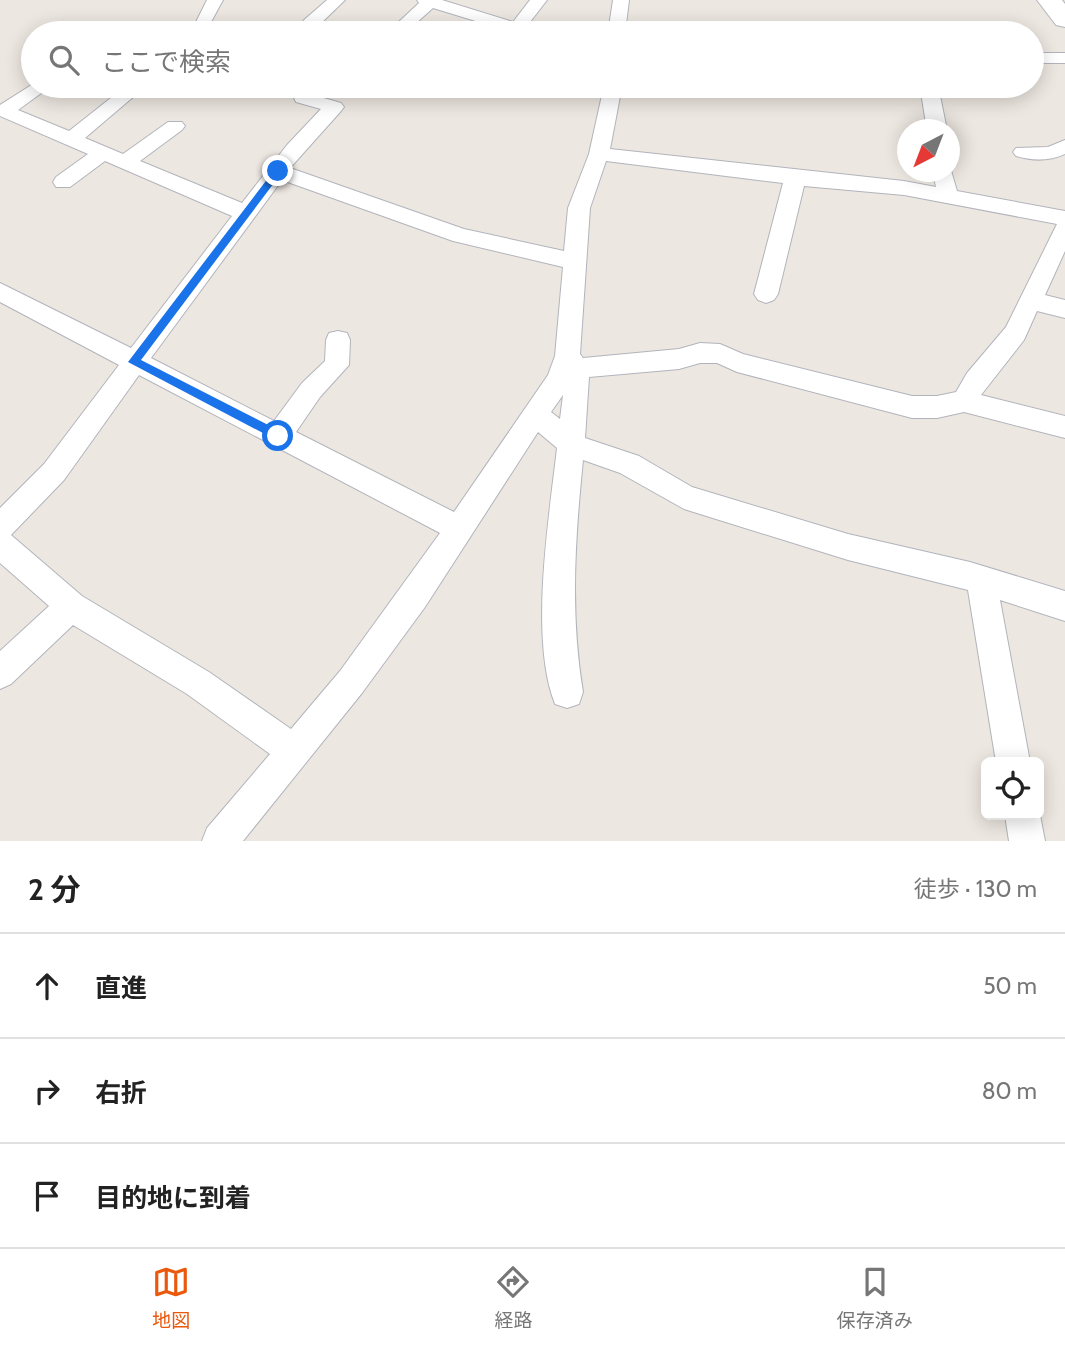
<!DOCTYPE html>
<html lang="ja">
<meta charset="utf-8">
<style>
body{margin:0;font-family:Cabin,"Noto Sans JP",sans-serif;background:#f6f6f6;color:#222}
.controls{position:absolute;right:21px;bottom:21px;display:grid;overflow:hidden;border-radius:10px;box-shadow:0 4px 18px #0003}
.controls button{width:63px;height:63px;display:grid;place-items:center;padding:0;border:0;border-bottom:2px solid #e0e0e0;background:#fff;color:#222;font:35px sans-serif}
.compass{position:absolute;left:897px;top:119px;width:63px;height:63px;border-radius:50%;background:#fff;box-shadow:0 4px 18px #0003;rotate:222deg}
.stop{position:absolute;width:21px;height:21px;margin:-16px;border:5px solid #1a73e8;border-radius:50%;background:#fff}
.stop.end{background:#1a73e8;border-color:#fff;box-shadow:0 2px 7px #0008}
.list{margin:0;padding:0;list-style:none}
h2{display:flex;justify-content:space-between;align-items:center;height:91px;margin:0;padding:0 28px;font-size:30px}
h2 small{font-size:23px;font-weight:400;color:#767676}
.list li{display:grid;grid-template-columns:46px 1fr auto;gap:21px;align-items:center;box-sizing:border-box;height:105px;padding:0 28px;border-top:2px solid #e0e0e0}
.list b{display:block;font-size:26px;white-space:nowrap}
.list em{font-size:23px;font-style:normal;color:#767676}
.icon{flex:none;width:38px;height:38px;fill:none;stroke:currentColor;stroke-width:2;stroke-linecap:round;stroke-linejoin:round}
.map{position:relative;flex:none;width:1065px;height:841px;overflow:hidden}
.search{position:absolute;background:#fff;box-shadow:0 4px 18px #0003;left:21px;right:21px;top:21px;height:77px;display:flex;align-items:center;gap:18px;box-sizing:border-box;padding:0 24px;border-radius:38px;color:#767676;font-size:26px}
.sheet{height:406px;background:#fff}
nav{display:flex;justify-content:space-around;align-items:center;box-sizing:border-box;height:98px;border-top:2px solid #e0e0e0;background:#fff;font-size:19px;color:#767676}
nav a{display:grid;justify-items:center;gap:4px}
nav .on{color:#ea580c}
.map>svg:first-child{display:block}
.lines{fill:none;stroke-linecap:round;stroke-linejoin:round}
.minor-casing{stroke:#b2b4bc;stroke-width:2}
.secondary-casing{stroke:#b2b4bc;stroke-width:2}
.minor{fill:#fff;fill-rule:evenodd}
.secondary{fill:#fff;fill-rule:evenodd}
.route{fill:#1a73e8}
</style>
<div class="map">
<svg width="1065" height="841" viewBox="0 0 1065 841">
<rect width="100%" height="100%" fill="#ede7e1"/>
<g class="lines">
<defs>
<path id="minor" d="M207,0H223L205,33H187L195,24Z
M327,0H345L316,28H304L301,24L304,20Z
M417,0H442L513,22L530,0H547L527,26L538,29L540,33H515L433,8L405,33H387L419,3Z
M613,0H629L625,33H608Z
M1032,53H1065V63H1032Z
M33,84V86H51L18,110L69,131L126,86H146L85,138L123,154L168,122H182L185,126L182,130L140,161L242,203L287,145L321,109L296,102L294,98L296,94L303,92L341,103L344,107L341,111L290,168L464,229L564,251L568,208L589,154L604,86H622L610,149L904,181L936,187L933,172H950V167L957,191L1065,211V251L1045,295L1065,300V318L1037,311L1024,340L981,395L1065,416V438L964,412L937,418H912L737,372L717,363H700L679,369L589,377L585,438L639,456L692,487L848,534L970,562L1065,591V621L1000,600L1030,762H996L968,590L848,560L684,509L620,473L583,460C575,539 570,614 583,692L579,704L567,708L555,704C529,639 549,518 557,448L538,432L425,607L362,693L243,841H202L207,828L270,754L187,694L73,625L11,684L0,689V651L49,606L0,563V508L44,464L119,365L0,302V283L131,348L232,216L105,161L70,187H56L53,182L56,177L88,154L0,116V105ZM606,161L783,183L754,294L758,300L766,303L774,300L778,294L804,186L904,195L1057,224L1006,327L967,373L956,392L937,396H912L743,354L720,344L700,343L679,349L583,358L580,354L590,208ZM282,180L453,241L563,267L555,356L548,375L454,512L296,432L320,397L349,365L350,340L347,333L338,331L329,333L326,340L325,361L302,383L274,421L151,358ZM139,375L440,533L340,671L291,729L209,672L82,596L11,535L64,480ZM563,395L560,419L551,412Z
M824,86H842V90L833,96L826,94Z
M920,86H938L947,130H927Z
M1065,140V154C1050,161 1032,161 1016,156L1013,152L1016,148L1048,147Z
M1039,810L1045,841H1009L1005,815H1039Z"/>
<path id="secondary" d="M1037,0H1062L1065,4V27L1056,25Z"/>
</defs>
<!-- minor casing -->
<use href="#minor" class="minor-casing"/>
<!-- secondary casing -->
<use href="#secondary" class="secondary-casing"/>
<!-- minor -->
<use href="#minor" class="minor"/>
<!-- secondary -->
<use href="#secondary" class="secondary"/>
</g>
<!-- route -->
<path class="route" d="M275,169L283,171L141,360L282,432L284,436L278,441L128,362Z"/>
</svg>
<div class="controls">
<button><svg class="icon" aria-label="locate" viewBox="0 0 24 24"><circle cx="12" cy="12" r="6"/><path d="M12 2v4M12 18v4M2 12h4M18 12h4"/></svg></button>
</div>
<svg class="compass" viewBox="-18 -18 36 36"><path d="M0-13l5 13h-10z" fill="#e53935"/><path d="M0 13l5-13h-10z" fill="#767676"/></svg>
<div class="stop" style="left:278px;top:436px"></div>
<div class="stop end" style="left:278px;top:171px"></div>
<div class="search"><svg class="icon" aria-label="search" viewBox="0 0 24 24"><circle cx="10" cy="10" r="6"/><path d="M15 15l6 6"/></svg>ここで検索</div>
</div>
<section class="sheet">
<h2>2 分<small>徒歩 · 130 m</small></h2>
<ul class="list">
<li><svg class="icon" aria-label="ahead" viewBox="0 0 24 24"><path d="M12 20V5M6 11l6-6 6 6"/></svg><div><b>直進</b></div><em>50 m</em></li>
<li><svg class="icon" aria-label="right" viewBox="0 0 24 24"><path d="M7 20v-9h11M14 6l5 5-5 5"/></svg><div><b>右折</b></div><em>80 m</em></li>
<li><svg class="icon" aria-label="arrive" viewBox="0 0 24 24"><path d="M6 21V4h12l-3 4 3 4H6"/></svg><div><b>目的地に到着</b></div></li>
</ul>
</section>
<nav>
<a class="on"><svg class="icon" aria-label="map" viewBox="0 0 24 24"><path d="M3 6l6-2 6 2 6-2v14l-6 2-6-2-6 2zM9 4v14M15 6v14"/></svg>地図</a>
<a><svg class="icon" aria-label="directions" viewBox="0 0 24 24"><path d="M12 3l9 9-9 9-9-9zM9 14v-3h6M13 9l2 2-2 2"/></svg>経路</a>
<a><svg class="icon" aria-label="saved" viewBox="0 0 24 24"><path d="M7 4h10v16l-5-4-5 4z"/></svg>保存済み</a>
</nav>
